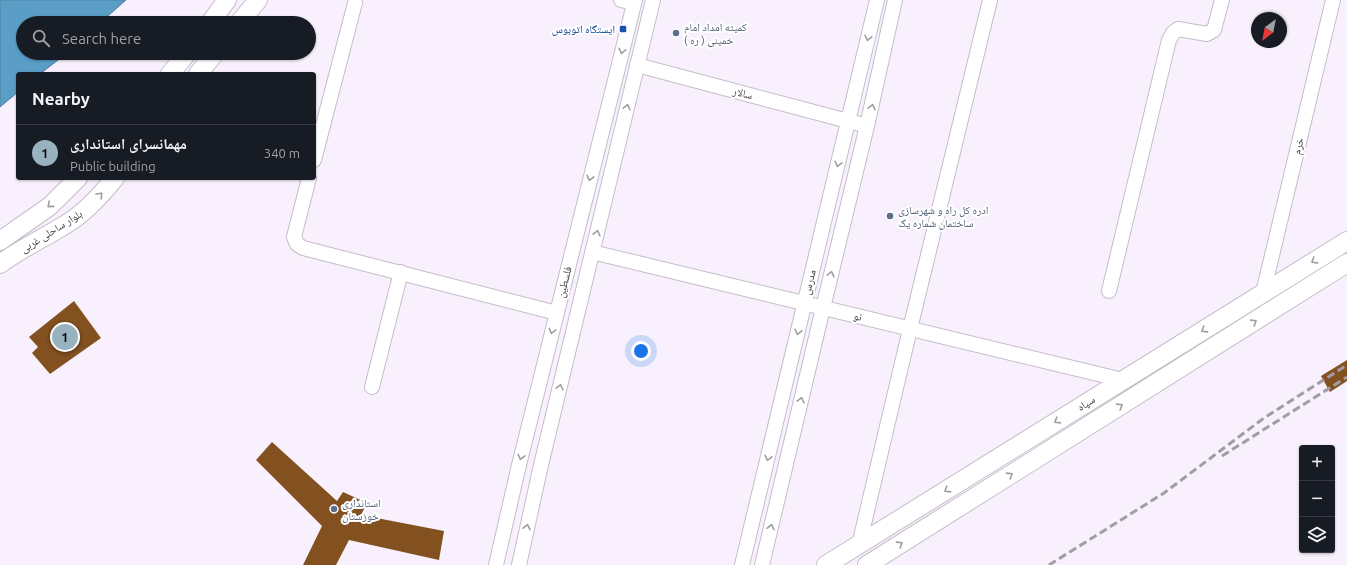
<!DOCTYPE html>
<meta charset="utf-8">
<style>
body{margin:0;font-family:Ubuntu,"Noto Naskh Arabic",sans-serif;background:#20242c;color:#f1f3f6}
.controls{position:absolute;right:12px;bottom:12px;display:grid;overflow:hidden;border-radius:4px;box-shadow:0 1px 3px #0004}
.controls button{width:36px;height:36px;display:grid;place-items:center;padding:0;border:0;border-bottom:1px solid #363941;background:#171b24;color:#f1f3f6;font:20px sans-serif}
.compass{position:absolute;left:1251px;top:12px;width:36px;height:36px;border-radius:50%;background:#171b24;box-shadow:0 1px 3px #0004;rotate:212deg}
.you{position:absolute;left:641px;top:351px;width:14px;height:14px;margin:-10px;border:3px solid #fff;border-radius:50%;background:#1a73e8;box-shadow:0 0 0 6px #1a73e833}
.badge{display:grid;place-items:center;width:26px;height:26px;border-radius:50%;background:#98b2c0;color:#111;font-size:13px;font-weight:700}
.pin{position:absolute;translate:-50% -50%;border:2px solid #fff;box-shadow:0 1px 4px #0006}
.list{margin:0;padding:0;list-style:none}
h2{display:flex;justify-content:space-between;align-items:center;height:52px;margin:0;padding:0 16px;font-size:17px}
h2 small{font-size:13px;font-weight:400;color:#9ea1a6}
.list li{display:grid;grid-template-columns:26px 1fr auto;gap:12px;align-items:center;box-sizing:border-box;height:56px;padding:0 16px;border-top:1px solid #363941}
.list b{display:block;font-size:15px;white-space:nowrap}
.list p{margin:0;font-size:13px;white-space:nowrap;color:#9ea1a6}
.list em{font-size:13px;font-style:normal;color:#9ea1a6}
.icon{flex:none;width:22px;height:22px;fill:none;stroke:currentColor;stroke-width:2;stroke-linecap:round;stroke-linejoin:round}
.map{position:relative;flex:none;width:1347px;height:565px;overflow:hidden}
.search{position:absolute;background:#171b24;box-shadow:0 1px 3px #0004;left:16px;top:16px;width:300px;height:44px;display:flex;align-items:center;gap:10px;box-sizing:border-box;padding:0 14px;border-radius:22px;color:#9ea1a6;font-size:15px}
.panel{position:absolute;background:#171b24;box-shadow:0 1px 3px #0004;left:16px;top:72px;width:300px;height:108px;border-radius:4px}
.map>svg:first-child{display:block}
.water{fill:#5a9ec7;stroke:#52809e}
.building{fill:#82511f}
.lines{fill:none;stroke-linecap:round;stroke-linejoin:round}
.minor-casing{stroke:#c5bdc9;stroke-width:16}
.major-casing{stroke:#c5bdc9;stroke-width:20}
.minor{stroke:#fff;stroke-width:14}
.major{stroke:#fff;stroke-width:18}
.rail{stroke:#a29ca5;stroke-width:3;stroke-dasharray:8 4;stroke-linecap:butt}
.oneway{stroke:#9e9da0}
.transit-dot{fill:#1a4fb4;stroke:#fff;stroke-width:1.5}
.service-dot{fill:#5c6f8a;stroke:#fff;stroke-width:1.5}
.labels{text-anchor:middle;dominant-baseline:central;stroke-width:4;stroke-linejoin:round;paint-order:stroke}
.service-label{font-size:11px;fill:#4e5e75;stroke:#fff;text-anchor:start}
.transit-label{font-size:11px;fill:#164399;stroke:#fff;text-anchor:end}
.street-label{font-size:11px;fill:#3e3b40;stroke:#fff}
</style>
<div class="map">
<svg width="1347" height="565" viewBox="0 0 1347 565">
<rect width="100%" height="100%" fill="#f8f0fc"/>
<!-- water -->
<path class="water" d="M0,0H126L100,23H23V53H67L40,74H18V92L0,107Z"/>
<!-- building -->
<path class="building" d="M74,301L101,338L50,374L32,353L38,347L29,337Z
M1347,360V381L1330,392L1321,376Z
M272,442L337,501L343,492L367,503L361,515L444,531L439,560L349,540L336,565H303L322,526L256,460Z"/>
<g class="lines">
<defs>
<path id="minor" d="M621,0L634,3
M637,65L867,126
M314,160L355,3
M309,178L294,237L297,244L303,248L557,313
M592,252L1123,380
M1109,291L1169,40L1173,33L1178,29L1207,34L1214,30L1222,0
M1263,293L1333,0
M372,387L401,272
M859,545L910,329L990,0
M496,565L519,465L635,0
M519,565L541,465L653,0
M742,565L877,0
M762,565L823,308L867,126L895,0"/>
<path id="major" d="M210,23L227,0
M239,23L258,0
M170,74L187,53
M198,74L215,53
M0,241L50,206L78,178
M0,264C20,249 42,239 63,226C84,214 100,196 115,178
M826,565L1347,241
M867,565L1347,263"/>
</defs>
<!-- minor casing -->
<use href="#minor" class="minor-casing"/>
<!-- major casing -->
<use href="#major" class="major-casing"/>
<!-- minor -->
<use href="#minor" class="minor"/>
<!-- major -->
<use href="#major" class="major"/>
<!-- rail -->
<path class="rail" d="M1222,456L1347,377
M1049,565L1164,493L1264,418L1347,365"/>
</g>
<!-- one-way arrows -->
<defs><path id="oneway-chevron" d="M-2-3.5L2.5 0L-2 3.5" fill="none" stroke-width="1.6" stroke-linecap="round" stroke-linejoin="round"/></defs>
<g class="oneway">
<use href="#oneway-chevron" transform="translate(868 38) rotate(103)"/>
<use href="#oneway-chevron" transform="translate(622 51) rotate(104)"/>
<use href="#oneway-chevron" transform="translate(627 107) rotate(-76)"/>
<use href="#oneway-chevron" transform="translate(872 107) rotate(-78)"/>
<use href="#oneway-chevron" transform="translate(838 164) rotate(104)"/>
<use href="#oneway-chevron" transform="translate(590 178) rotate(104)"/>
<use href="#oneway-chevron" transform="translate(100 195) rotate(-47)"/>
<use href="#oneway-chevron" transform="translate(50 205) rotate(139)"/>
<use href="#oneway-chevron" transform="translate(597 233) rotate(-76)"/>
<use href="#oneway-chevron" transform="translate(1314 261) rotate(148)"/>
<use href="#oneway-chevron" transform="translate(831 274) rotate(-76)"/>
<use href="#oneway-chevron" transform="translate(1254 322) rotate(-32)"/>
<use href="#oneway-chevron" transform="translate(1204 330) rotate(148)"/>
<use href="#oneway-chevron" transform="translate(552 331) rotate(104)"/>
<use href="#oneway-chevron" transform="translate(798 332) rotate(103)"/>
<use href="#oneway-chevron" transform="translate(560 387) rotate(-76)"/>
<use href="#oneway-chevron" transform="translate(801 400) rotate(-77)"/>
<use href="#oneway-chevron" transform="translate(1120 406) rotate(-32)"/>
<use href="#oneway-chevron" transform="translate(1057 421) rotate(148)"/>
<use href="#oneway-chevron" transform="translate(521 457) rotate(104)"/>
<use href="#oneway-chevron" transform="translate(768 458) rotate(103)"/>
<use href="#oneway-chevron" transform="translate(1010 475) rotate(-32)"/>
<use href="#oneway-chevron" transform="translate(947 490) rotate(148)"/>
<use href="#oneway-chevron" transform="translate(527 527) rotate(-78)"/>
<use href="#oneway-chevron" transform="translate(771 527) rotate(-77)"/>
<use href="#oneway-chevron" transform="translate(900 544) rotate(-32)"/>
</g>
<!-- markers -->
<rect class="transit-dot" x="619" y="25" width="8" height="8" rx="2"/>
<g class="service-dot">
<circle cx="676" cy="33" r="4"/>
<circle cx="890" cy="216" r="4"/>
<circle cx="334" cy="509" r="4"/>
</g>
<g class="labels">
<!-- service labels -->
<g class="service-label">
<text x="684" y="27">کمیته امداد امام<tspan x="684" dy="13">خمینی ( ره )</tspan></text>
<text x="898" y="210">ادره کل راه و شهرسازی<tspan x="898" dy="13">ساختمان شماره یک</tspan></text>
<text x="342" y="503">استانداری<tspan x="342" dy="13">خوزستان</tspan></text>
</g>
<!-- transit labels -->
<g class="transit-label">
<text x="615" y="29">ایستگاه اتوبوس</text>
</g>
<!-- street labels -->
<g class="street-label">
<text transform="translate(743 93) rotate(15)">سالار</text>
<text transform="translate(1298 146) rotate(-77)">خرم</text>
<text transform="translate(51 231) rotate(-32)">بلوار ساحلی غربی</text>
<text transform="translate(564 282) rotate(-76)">فلسطین</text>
<text transform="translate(809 282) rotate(-76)">مدرس</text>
<text transform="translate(858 316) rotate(14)">نو</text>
<text transform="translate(1086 403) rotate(-32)">سپاه</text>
</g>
</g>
</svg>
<div class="controls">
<button>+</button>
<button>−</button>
<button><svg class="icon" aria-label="layers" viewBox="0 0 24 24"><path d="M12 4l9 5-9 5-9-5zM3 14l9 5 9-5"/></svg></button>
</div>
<svg class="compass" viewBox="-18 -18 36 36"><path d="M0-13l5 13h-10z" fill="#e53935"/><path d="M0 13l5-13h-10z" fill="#9ea1a6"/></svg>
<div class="you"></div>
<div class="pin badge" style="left:65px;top:337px">1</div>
<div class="search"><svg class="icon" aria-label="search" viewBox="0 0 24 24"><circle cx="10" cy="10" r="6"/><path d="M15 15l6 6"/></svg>Search here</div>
<section class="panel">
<h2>Nearby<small></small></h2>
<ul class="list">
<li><span class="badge">1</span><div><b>مهمانسرای استانداری</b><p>Public building</p></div><em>340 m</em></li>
</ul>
</section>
</div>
